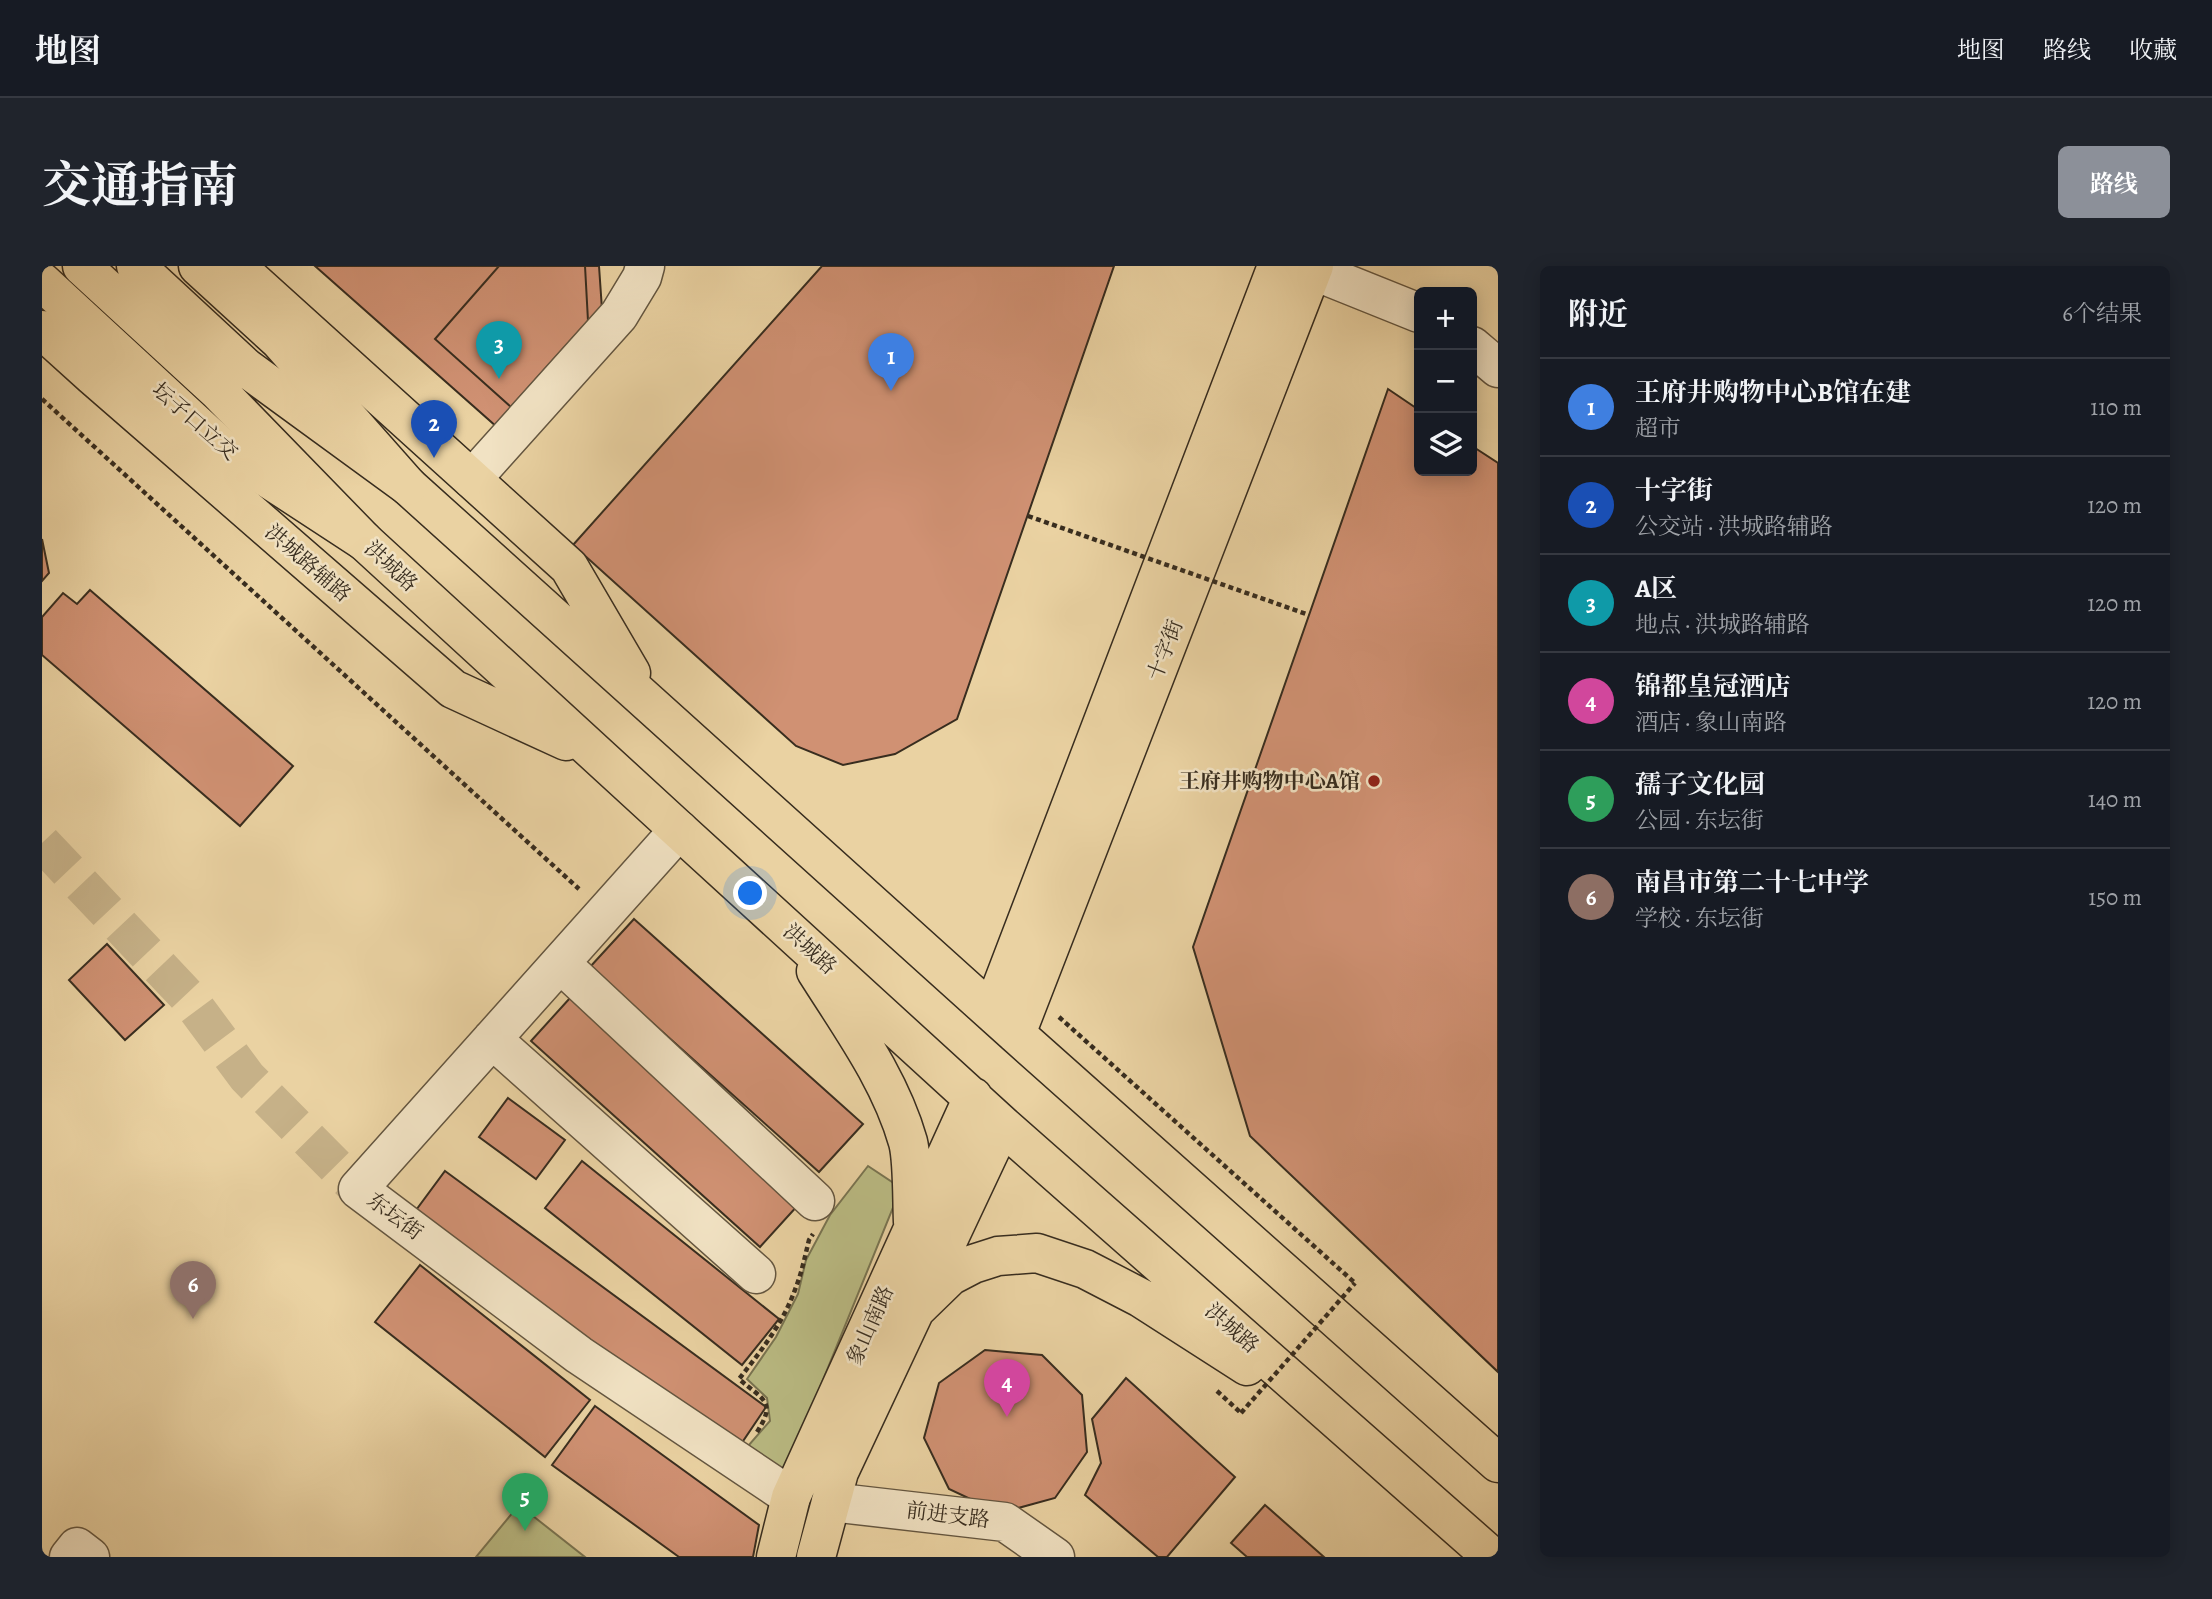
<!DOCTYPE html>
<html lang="zh">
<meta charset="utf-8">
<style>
body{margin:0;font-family:Alegreya,"Noto Serif SC",serif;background:#20242c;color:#f1f3f6}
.controls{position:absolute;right:21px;top:21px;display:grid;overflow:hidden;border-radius:10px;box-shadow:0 4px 18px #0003}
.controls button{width:63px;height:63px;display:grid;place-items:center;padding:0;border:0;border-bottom:2px solid #363941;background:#171b24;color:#f1f3f6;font:35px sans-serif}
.you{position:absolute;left:709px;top:628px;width:24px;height:24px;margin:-18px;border:5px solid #fff;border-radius:50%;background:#1a73e8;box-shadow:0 0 0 10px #1a73e833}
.badge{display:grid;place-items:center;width:46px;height:46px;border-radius:50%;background:#8c9099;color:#fff;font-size:23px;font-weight:700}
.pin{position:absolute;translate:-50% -58px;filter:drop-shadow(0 2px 4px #0008)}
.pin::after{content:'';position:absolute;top:37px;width:24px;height:21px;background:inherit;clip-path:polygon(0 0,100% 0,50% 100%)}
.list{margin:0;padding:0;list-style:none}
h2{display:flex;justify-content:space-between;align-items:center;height:91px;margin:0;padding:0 28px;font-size:30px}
h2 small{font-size:23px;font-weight:400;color:#9ea1a6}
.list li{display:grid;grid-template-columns:46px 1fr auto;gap:21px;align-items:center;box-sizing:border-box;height:98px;padding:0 28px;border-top:2px solid #363941}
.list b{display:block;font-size:26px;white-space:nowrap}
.list p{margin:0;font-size:23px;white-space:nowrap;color:#9ea1a6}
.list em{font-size:23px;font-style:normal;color:#9ea1a6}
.icon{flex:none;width:38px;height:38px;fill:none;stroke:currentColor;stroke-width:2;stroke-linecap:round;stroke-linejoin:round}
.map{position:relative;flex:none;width:1456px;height:1291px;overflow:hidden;border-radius:10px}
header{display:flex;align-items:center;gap:42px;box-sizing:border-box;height:98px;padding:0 35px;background:#171b24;border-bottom:2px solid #363941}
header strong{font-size:33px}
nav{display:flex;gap:38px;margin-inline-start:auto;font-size:24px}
.intro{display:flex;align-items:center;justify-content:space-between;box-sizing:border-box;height:168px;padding:0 42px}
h1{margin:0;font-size:49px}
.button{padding:18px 32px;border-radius:10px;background:#8c9099;color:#fff;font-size:24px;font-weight:700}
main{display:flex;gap:42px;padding:0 42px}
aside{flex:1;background:#171b24;border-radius:10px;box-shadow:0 4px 18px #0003}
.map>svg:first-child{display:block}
.green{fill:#babb83;stroke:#797451;stroke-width:2}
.building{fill:#d09173;stroke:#382d1f;stroke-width:2}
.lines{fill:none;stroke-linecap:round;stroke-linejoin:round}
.minor-tunnel{stroke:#c6b188;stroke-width:38;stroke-dasharray:38 19;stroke-linecap:butt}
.minor-casing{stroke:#645640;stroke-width:41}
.major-casing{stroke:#382d1f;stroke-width:41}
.highway-casing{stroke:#382d1f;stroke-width:41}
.path{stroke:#382d1f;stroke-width:4.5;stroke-dasharray:5 3.5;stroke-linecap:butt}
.minor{stroke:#f1e2c3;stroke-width:38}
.major{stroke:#ead2a2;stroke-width:38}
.highway{stroke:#ead2a2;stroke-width:38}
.path-bridge{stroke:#382d1f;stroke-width:4.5;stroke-dasharray:5 3.5;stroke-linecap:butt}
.poi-dot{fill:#8f2418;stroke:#f1e2c3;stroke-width:2.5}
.labels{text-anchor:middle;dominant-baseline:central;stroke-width:5;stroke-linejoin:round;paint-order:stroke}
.street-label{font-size:21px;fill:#382d1f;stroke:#f1e2c3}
.poi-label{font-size:21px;font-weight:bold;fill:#382d1f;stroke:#f1e2c3;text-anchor:end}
</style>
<header>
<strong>地图</strong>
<nav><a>地图</a><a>路线</a><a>收藏</a></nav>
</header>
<div class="intro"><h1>交通指南</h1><a class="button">路线</a></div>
<main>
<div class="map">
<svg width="1456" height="1291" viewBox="0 0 1456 1291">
<rect width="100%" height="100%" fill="#ead2a2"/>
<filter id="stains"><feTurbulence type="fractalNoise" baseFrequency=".00286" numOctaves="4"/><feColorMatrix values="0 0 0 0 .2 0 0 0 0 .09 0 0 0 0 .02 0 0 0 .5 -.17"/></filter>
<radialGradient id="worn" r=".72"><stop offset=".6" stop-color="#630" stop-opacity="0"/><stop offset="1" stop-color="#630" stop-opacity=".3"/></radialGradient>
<!-- green -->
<path class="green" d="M826,900L859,922L744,1205L706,1180L728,1155L725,1132L705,1113L734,1071L756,1028L764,994L788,949Z
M477,1239L543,1291H434Z"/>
<!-- building -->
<path class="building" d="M273,0H557L561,58L464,169Z
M457,0H543L546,55L469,141L393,73Z
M780,0H1072L915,453L853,488L801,499L754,480L531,279Z
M1346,123L1377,144V205H1430V180L1456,197V1106L1208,870L1151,681Z
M0,273L7,307L0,315Z
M48,324L251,500L198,560L0,389V351L21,327L35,338Z
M592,653L821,858L777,906L548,701Z
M65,678L122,739L83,774L27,714Z
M528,732L757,938L718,981L489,775Z
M466,832L523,874L494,913L437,871Z
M540,895L737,1053L700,1099L503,942Z
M403,905L724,1141L695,1184L366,955Z
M378,999L548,1134L503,1191L333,1056Z
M943,1084L1000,1089L1040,1129L1045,1186L1013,1232L958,1247L907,1223L882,1172L897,1117Z
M1084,1112L1193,1211L1125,1291H1116L1043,1229L1059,1197L1050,1153Z
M553,1140L717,1259L711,1291H637L510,1199Z
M1223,1239L1282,1291H1205L1189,1277Z"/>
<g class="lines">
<!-- minor-tunnel -->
<path class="minor-tunnel" d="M0,577L145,730L205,811L316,923"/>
<defs>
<path id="minor" d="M1270,4L1377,47
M1430,80L1456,102
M430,213L577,49L600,11L603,0
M637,564L316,923L537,1089L749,1231
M518,697L773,935
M450,773L714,1008
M789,1236L963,1256L1013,1291
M27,1291L35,1281L48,1291"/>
<path id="major" d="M40,0L176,125L322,275L637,564L960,859L1450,1291
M94,0L203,101L366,220L974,768L1456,1197
M194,0L527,301L589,407
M0,64L51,110L411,423L524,475
M774,705C808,759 848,813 866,876C871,895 870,935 871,956
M950,746L1235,0
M974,768L1272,0
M873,1044L908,1010L931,998L956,990L995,987L1043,1003L1099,1032L1205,1100
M734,1291L749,1231L931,831
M774,1291L797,1206L960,859"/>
<path id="highway" d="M156,0L237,74L366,220
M0,16L181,183L322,275"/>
</defs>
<!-- minor casing -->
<use href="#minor" class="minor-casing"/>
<!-- major casing -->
<use href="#major" class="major-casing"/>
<!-- highway casing -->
<use href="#highway" class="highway-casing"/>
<!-- path -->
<path class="path" d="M0,133L537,623
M1017,751L1313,1017
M1175,1125L1199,1147
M715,1166C735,1135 721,1134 697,1113C719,1085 742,1056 754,1021C760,1006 763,990 767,974L771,968"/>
<!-- minor -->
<use href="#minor" class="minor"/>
<!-- major -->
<use href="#major" class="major"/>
<!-- highway -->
<use href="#highway" class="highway"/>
<!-- path-bridge -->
<path class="path-bridge" d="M986,250L1267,349
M1199,1147L1313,1017"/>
</g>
<!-- markers -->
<circle class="poi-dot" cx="1332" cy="515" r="7"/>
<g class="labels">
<!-- street labels -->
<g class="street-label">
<text transform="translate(153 155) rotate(41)">坛子口立交</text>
<text transform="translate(266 297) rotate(41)">洪城路辅路</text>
<text transform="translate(349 300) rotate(43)">洪城路</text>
<text transform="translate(1123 384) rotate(-69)">十字街</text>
<text transform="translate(768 683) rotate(42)">洪城路</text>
<text transform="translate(353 950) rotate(37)">东坛街</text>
<text transform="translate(828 1059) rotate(-66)">象山南路</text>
<text transform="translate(1190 1062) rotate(41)">洪城路</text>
<text transform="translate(906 1249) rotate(7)">前进支路</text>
</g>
<!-- poi labels -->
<g class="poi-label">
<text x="1318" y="515">王府井购物中心A馆</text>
</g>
</g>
<rect width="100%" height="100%" filter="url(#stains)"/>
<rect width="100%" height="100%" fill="url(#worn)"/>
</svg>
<div class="controls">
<button>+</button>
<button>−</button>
<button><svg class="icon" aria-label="layers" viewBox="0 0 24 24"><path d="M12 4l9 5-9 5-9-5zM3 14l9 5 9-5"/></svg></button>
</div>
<div class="you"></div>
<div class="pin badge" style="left:849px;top:125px;background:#3f7fe0">1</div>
<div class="pin badge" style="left:392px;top:192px;background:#1a4fb4">2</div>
<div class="pin badge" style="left:457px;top:113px;background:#0f9aa8">3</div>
<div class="pin badge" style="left:965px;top:1151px;background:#d1479c">4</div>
<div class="pin badge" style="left:483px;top:1265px;background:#2e9e5b">5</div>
<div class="pin badge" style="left:151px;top:1053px;background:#8d6e63">6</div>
</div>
<aside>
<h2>附近<small>6个结果</small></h2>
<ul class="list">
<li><span class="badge" style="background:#3f7fe0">1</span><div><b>王府井购物中心B馆在建</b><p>超市</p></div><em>110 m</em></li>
<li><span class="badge" style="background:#1a4fb4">2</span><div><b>十字街</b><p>公交站 · 洪城路辅路</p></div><em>120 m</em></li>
<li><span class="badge" style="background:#0f9aa8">3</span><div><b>A区</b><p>地点 · 洪城路辅路</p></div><em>120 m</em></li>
<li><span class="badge" style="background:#d1479c">4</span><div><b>锦都皇冠酒店</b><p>酒店 · 象山南路</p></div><em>120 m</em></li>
<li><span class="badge" style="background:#2e9e5b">5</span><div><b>孺子文化园</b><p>公园 · 东坛街</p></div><em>140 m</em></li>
<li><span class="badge" style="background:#8d6e63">6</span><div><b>南昌市第二十七中学</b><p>学校 · 东坛街</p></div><em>150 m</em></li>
</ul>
</aside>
</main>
